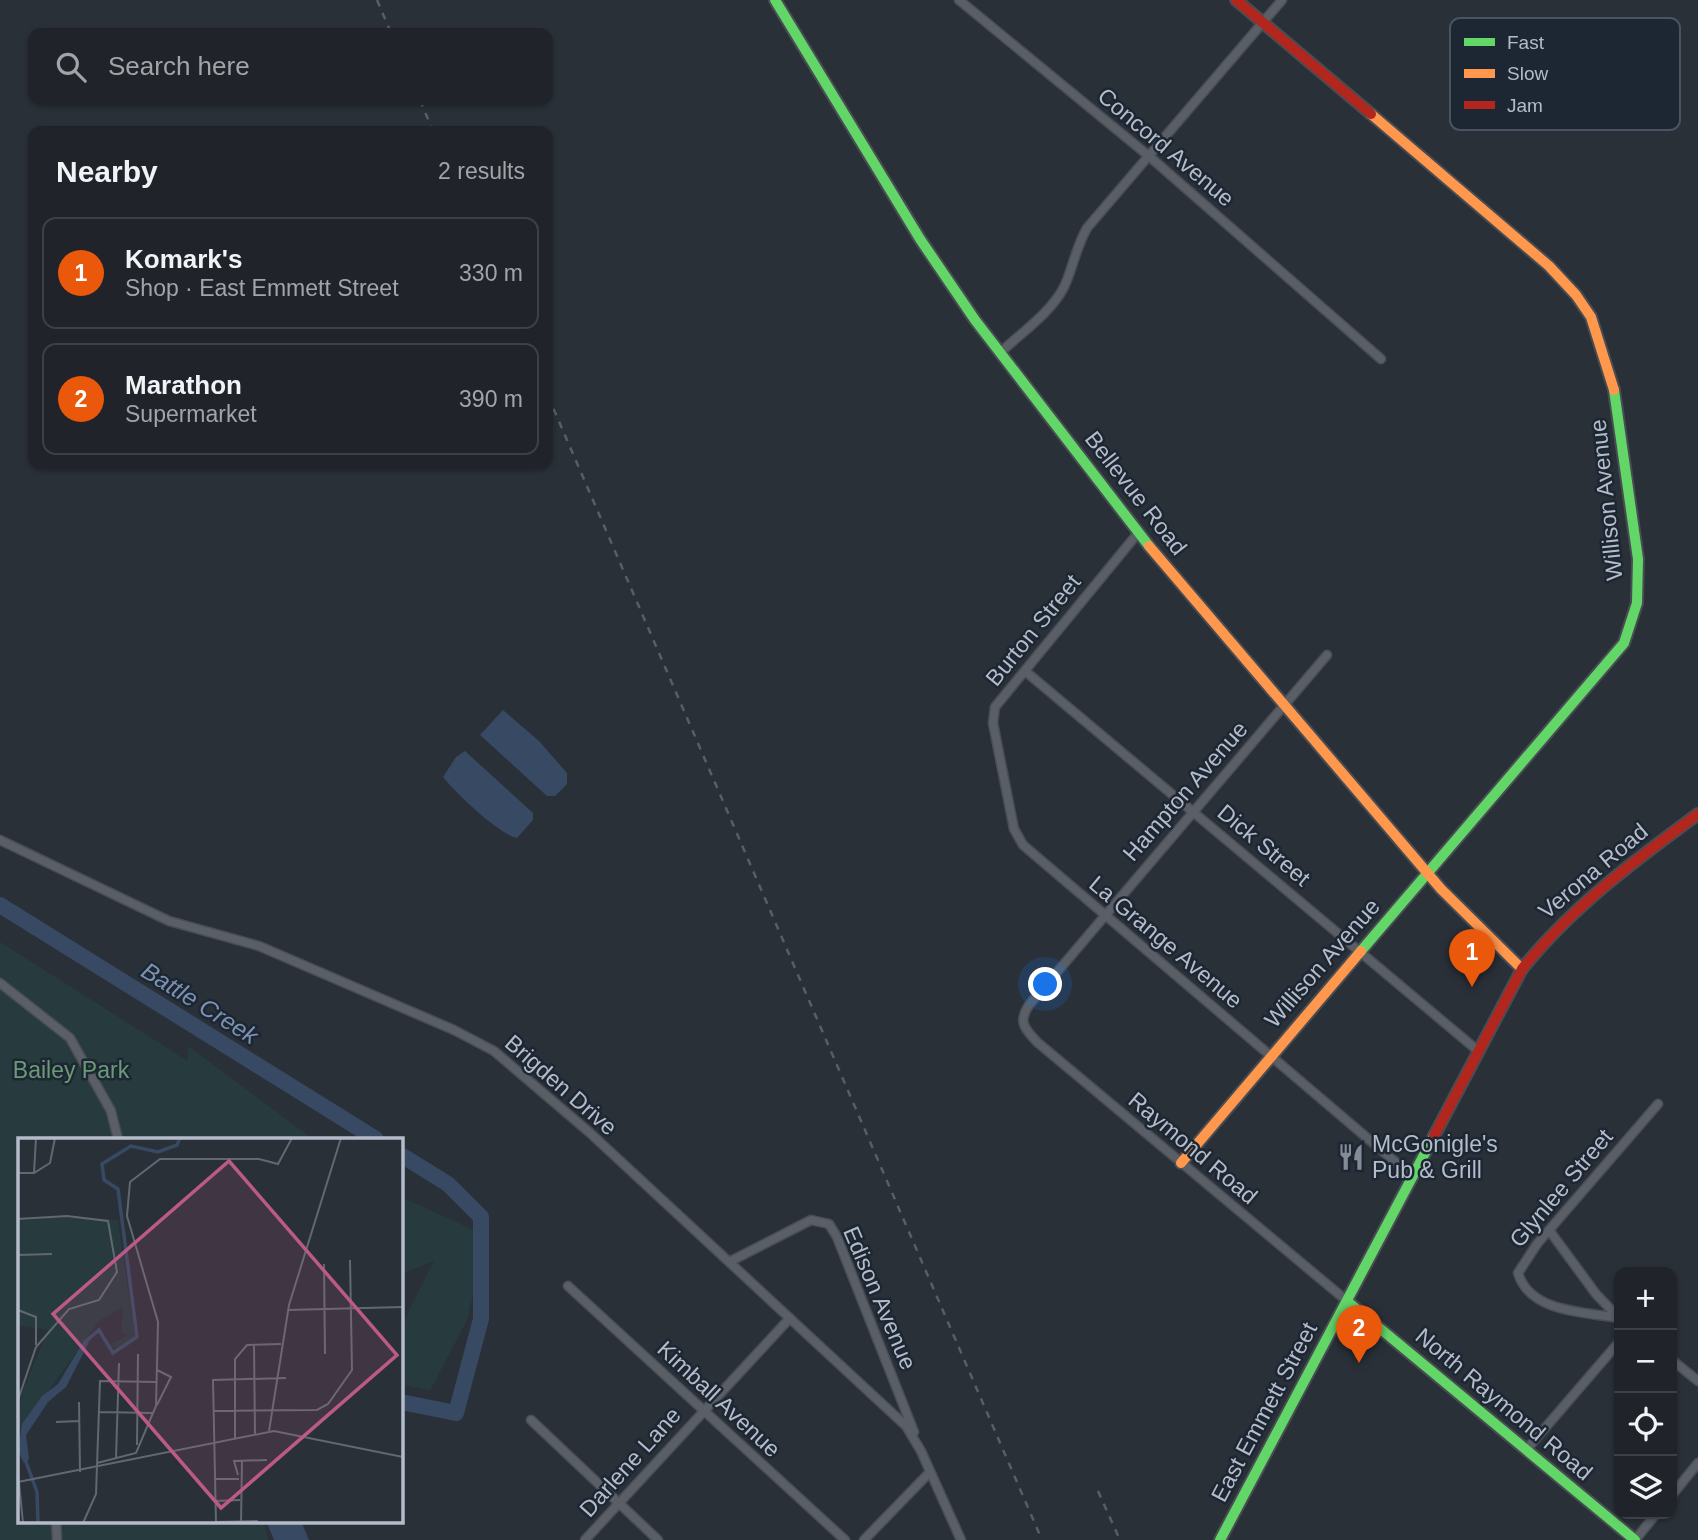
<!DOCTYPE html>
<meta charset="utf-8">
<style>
body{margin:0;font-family:Helvetica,sans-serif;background:#282c32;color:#f1f3f6}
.controls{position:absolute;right:21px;bottom:21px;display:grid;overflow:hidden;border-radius:14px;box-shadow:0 2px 5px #0004}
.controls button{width:63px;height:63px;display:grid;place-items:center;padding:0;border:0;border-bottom:2px solid #3d4147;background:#20242a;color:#f1f3f6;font:35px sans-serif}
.you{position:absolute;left:1046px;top:985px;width:24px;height:24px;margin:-18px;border:5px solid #fff;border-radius:50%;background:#1a73e8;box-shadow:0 0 0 10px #1a73e833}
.badge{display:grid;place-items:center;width:46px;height:46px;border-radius:50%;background:#ea580c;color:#fff;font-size:23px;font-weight:700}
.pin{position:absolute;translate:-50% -58px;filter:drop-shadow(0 2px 4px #0008)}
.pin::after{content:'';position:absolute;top:37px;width:24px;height:21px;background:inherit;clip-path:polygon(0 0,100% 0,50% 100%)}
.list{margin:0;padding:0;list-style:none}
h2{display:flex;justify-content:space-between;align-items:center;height:91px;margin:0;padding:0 28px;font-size:30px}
h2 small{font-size:23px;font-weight:400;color:#a2a4a8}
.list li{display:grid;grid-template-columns:46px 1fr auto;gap:21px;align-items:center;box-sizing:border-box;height:112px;margin:0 14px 14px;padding:0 14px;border:2px solid #3d4147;border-radius:14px}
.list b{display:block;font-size:26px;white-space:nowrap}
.list p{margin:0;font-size:23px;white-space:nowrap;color:#a2a4a8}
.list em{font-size:23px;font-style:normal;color:#a2a4a8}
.icon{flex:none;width:38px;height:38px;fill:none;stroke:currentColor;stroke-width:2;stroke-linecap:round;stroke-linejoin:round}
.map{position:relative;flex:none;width:1698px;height:1540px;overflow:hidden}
.search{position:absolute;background:#20242a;box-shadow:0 2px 5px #0004;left:28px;top:28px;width:525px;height:77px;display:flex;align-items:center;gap:18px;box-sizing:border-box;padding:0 24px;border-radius:14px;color:#a2a4a8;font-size:26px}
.panel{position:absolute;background:#20242a;box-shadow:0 2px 5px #0004;left:28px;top:126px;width:525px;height:343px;border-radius:14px}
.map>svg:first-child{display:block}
.green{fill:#273a3e}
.water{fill:#384963}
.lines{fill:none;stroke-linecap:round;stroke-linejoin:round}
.river{stroke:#384963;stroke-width:16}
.street-casing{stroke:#484c53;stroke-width:11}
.fast-casing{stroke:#484c53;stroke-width:14}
.slow-casing{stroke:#484c53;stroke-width:14}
.jam-casing{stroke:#484c53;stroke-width:14}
.street{stroke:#5a5e66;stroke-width:8}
.fast{stroke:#63d668;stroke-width:10}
.slow{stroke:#ff974d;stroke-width:10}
.jam{stroke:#b3261e;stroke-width:10}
.rail{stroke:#595d64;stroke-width:2.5;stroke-dasharray:7 7;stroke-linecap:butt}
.labels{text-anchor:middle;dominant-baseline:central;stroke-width:5;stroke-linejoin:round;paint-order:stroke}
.street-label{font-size:23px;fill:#b4bcc9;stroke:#1d2633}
.park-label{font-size:23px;fill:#6b9a76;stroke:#1d2633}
.poi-label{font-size:23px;fill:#b4bcc9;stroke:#1d2633;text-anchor:start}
.water-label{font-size:24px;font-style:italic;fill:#7c92b1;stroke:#1d2633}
.inset-river{fill:none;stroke:#384963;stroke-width:3.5}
.inset-road{fill:none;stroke:#616872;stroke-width:2}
.view{fill:#bc5a87;fill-opacity:0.15;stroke:#bc5a87;stroke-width:3.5}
.inset-edge{fill:none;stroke:#b4bcc9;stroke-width:3.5}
.key{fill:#1d2633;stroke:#4a5360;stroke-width:2}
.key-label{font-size:19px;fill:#b4bcc9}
</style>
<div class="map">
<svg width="1698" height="1540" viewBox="0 0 1698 1540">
<rect width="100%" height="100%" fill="#2a3038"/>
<!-- green -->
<path class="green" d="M0,942L188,1061V1046L313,1139H19V1521H264L268,1540H0Z
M401,1197L474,1230L478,1271L467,1320L430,1391L401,1384V1327L434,1261L401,1274Z"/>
<!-- water -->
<path class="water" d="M503,710L539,741L567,773V784L555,796H547L480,735Z
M465,751L533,813V820L517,838C498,834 455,792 443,777L456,757Z
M266,1521H301L309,1540H274Z"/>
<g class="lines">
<!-- river -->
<path class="river" d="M0,905L376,1139
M401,1155L448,1184L481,1217V1319L456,1413L401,1402"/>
<defs>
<path id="street" d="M959,0L1150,157L1381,359
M1001,352C1021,333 1049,314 1063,289C1072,272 1075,249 1087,228L1282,0
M1138,533L995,707L993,723L1014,829L1023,845L1413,1177
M1327,655L1029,1005C1018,1022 1024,1028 1037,1042L1347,1301
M1025,671L1477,1050
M0,840L169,921L259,946L454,1030L494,1051L589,1132L906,1426L921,1451L961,1540
M0,983L70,1038L111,1111L118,1139
M1549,1230L1596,1294L1619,1318
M729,1262L811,1220L829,1224L837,1237L914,1432
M568,1286L845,1540
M1619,1318C1585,1312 1530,1313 1518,1273L1537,1244L1658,1104
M1672,1360L1698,1381
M531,1420L658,1540
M1527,1449L1619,1342
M1672,1495L1698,1463
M56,1521L57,1540
M585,1540L790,1318
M864,1540L930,1472
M1635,1540L1656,1514"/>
<path id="fast" d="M775,0L920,239L975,320L1149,546
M1361,951L1624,643L1637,603L1638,559L1614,390
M1347,1301L1635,1540
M1220,1540L1434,1136"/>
<path id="slow" d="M1371,114L1549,266L1576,295L1591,317L1614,390
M1149,546L1441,889L1522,969
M1181,1163L1361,951"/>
<path id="jam" d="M1236,0L1371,114
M1434,1136L1522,969C1572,907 1634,861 1698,814"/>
</defs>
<!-- street casing -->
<use href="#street" class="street-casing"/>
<!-- fast casing -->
<use href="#fast" class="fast-casing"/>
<!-- slow casing -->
<use href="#slow" class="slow-casing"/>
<!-- jam casing -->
<use href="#jam" class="jam-casing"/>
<!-- street -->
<use href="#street" class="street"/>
<!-- fast -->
<use href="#fast" class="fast"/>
<!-- slow -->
<use href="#slow" class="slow"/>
<!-- jam -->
<use href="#jam" class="jam"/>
<!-- rail -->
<path class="rail" d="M377,0L391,33
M420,100L433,131
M548,396L1042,1540
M1098,1491L1120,1540"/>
</g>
<!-- icons -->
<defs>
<symbol id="restaurant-bare" viewBox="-9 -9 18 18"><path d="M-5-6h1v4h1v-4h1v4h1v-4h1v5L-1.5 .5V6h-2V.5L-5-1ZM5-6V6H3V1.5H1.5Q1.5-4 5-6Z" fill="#848b96" stroke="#1d2633" stroke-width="2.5" paint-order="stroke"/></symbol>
</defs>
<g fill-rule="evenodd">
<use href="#restaurant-bare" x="1332" y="1138" width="38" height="38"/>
</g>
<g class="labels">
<!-- street labels -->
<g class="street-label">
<text transform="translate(1166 147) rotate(40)">Concord Avenue</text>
<text transform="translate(1136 493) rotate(52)">Bellevue Road</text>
<text transform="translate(1606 500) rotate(-96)">Willison Avenue</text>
<text transform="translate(1033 630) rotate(-51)">Burton Street</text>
<text transform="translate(1185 791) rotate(-49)">Hampton Avenue</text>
<text transform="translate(1264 845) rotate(40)">Dick Street</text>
<text transform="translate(1593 871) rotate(-40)">Verona Road</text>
<text transform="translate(1166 942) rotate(40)">La Grange Avenue</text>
<text transform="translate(1322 963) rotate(-49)">Willison Avenue</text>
<text transform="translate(561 1085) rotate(41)">Brigden Drive</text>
<text transform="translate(1193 1148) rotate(40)">Raymond Road</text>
<text transform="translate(1561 1188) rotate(-50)">Glynlee Street</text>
<text transform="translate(880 1298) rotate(67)">Edison Avenue</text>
<text transform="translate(719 1399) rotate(43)">Kimball Avenue</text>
<text transform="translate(1504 1404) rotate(40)">North Raymond Road</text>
<text transform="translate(1264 1412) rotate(-62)">East Emmett Street</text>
<text transform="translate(630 1462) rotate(-48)">Darlene Lane</text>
</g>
<!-- park labels -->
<g class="park-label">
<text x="71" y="1070">Bailey Park</text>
</g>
<!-- poi labels -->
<g class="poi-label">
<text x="1372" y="1144">McGonigle's<tspan x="1372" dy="26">Pub &amp; Grill</tspan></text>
</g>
<!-- water labels -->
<g class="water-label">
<text transform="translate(200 1003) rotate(32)">Battle Creek</text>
</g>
</g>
<!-- overview -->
<g transform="translate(18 1138)">
<rect width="385" height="385" fill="#2a3038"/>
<path d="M45,79L100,82L117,199L106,208L95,210L92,206L109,198L103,194L105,169L81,183L0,295L3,258L30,192L0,187V83Z" fill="#273a3e"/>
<path d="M67,201L71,204L48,249L30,264L8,297L11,321L6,325L0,313L4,286L24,258L40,246Z" fill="#384963"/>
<path class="inset-river" d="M66,205L81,192L95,215L119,199L100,51L86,42L84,26L113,8L140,14L159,7L162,0M7,321L19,354L20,385"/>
<path class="inset-road" d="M0,35H16L32,25L37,0M16,35L18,0M0,81L49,78L90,83L99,134L81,162L51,171L18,209L0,262M0,117L34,116M306,126L307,216M0,172L18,179V207M270,172L385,169M236,207L237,296M139,232L153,239L139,267M61,264L62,334M195,273L299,272L310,266L334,232L332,122M81,274L134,275M38,284L61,283M251,293L271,167L323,0M217,301V221L229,207L263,206M119,307L120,216M98,320L101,225M79,325L118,315L138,268L140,184L109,78L112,44L142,21H241L260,26L274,0M0,335L5,385M220,337L216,323L249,322M197,341H221M0,344L256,293L385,319M197,363L222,362M198,384L240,383M65,385L78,356L82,243L138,244M198,385L195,242L268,240M223,385L224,322"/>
<path class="view" d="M211,23L379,217L203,370L35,176Z"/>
<rect width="385" height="385" class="inset-edge"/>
</g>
<!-- legend -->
<rect x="1450" y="18" width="230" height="112" rx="10" class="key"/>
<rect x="1464" y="38" width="31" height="8" fill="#63d668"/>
<rect x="1464" y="69" width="31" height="9" fill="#ff974d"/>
<rect x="1464" y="101" width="31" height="8" fill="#b3261e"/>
<g class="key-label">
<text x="1507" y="49">Fast</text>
<text x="1507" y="80">Slow</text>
<text x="1507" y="112">Jam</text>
</g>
</svg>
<div class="controls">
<button>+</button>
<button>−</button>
<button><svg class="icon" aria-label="locate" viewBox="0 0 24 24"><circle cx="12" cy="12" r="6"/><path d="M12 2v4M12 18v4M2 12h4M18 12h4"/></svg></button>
<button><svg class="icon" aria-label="layers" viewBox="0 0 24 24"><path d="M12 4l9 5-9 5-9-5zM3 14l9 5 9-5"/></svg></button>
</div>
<div class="you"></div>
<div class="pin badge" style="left:1472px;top:987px">1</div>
<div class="pin badge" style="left:1359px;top:1363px">2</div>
<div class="search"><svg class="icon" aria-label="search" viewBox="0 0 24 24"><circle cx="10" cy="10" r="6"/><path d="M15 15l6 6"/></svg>Search here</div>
<section class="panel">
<h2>Nearby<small>2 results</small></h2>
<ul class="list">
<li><span class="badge">1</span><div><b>Komark's</b><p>Shop · East Emmett Street</p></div><em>330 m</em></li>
<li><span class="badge">2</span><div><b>Marathon</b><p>Supermarket</p></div><em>390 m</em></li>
</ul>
</section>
</div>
